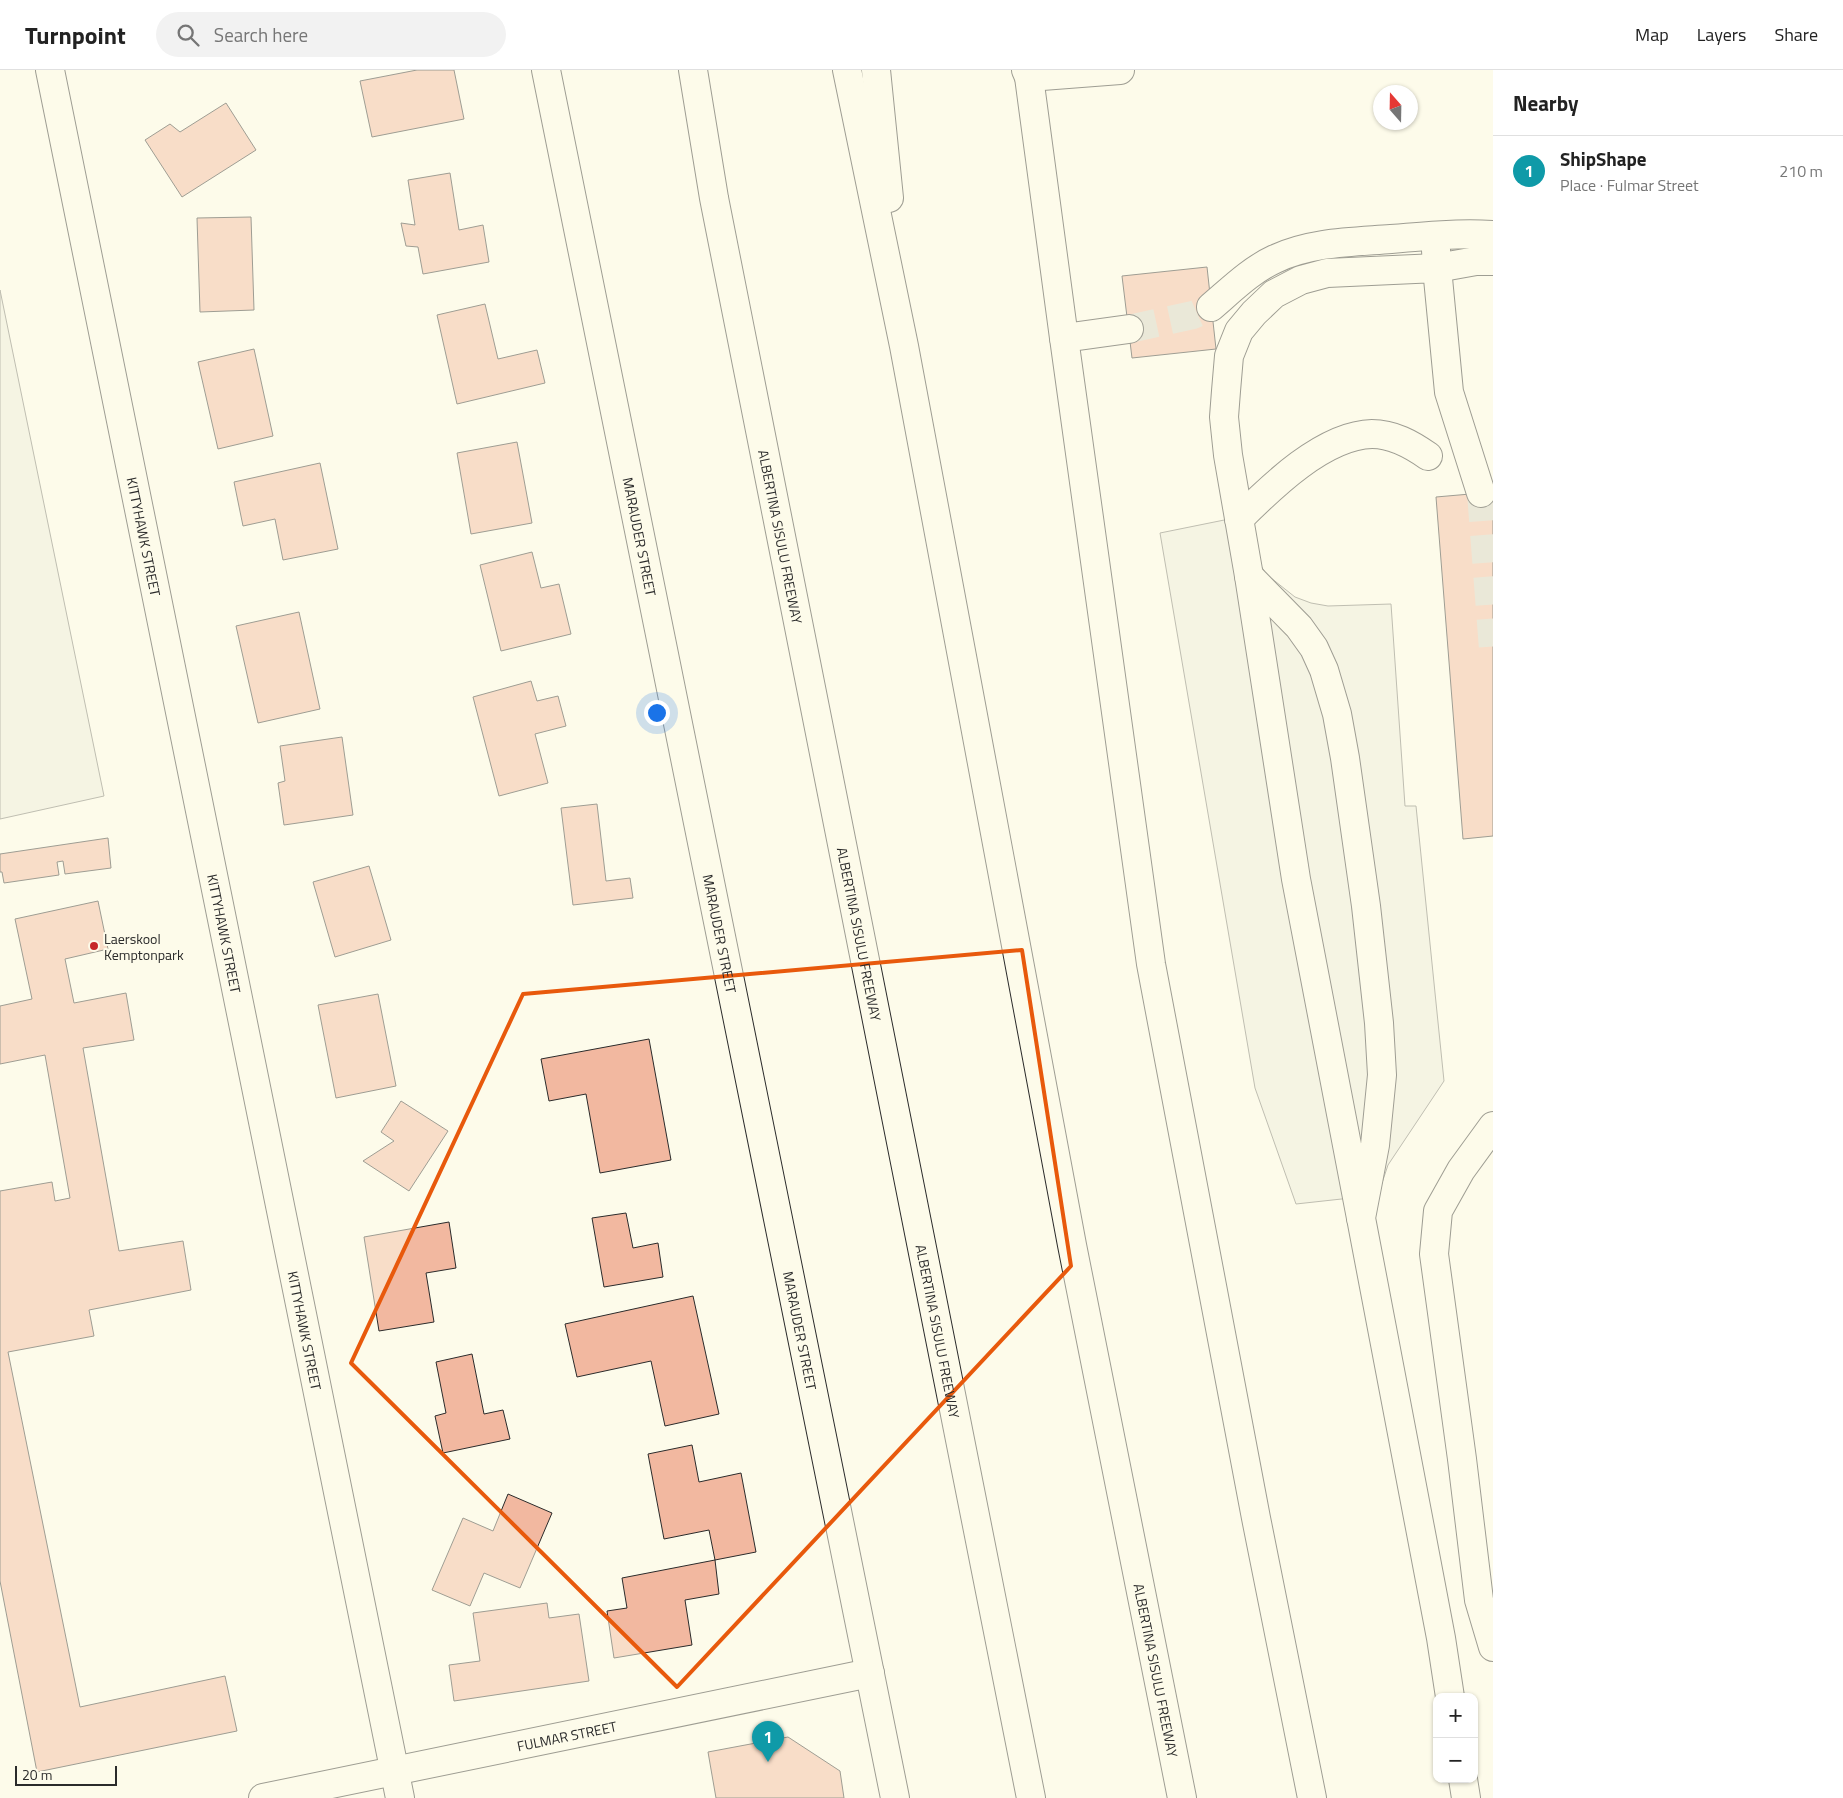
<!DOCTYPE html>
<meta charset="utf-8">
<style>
body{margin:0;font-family:"Titillium Web",sans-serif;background:#f2f2f2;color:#222}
.controls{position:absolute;right:15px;bottom:15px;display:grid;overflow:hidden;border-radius:10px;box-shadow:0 1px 4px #0004}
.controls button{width:45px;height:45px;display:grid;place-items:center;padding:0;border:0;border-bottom:1px solid #e0e0e0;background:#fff;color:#222;font:25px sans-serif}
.compass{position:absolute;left:1373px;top:15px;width:45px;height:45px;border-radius:50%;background:#fff;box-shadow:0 1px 4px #0004;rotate:340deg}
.scale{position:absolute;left:15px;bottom:12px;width:102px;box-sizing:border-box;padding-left:5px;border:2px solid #2b2b2b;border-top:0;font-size:14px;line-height:18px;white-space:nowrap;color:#2b2b2b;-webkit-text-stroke:4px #fdfbea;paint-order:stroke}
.you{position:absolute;left:656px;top:642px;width:18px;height:18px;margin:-12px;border:4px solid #fff;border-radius:50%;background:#1a73e8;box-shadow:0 0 0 8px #1a73e833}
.badge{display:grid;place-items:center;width:32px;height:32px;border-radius:50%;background:#c62828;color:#fff;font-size:16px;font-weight:700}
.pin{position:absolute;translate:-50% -41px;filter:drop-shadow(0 1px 2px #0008)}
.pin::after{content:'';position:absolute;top:26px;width:18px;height:15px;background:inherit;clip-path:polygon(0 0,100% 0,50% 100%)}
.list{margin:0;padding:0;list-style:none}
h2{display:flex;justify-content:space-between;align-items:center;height:65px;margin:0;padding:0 20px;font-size:21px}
h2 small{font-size:16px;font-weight:400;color:#767676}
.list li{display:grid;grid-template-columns:32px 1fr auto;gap:15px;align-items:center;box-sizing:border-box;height:70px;padding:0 20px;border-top:1px solid #e0e0e0}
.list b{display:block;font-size:19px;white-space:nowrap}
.list p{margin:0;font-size:16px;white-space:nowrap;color:#767676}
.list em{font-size:16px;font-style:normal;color:#767676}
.icon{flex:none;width:28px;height:28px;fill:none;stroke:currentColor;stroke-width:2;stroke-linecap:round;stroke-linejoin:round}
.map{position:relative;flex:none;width:1493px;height:1728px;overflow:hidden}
header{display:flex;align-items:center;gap:30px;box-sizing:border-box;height:70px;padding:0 25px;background:#fff;border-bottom:1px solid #e0e0e0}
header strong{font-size:24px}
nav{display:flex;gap:28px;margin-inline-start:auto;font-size:18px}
.search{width:350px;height:45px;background:#f2f2f2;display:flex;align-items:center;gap:12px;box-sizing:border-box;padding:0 18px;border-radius:28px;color:#767676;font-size:19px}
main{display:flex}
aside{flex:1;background:#fff}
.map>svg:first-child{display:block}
.green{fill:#ecebdb;stroke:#74746e}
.parking{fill:#eceadb;stroke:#74746e}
.building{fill:#f2b8a0;stroke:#2b2b2b}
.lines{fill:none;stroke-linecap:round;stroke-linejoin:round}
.minor-tunnel{stroke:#d3d1c4;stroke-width:28;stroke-dasharray:28 14;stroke-linecap:butt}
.minor-casing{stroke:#2b2b2b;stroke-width:30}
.highway-casing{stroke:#2b2b2b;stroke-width:30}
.minor{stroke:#fdfbea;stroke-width:28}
.highway{stroke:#fdfbea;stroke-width:28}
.marked{fill:none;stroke:#e8590c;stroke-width:4;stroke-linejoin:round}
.poi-dot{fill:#c62828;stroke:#fdfbea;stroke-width:2}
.labels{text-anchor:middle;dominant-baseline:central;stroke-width:4;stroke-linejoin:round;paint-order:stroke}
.street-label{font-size:14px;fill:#2b2b2b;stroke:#fdfbea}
.poi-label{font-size:14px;fill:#2b2b2b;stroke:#fdfbea;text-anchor:start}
</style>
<header>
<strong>Turnpoint</strong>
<div class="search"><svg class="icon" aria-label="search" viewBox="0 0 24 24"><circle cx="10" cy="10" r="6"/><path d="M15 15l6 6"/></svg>Search here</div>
<nav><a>Map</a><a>Layers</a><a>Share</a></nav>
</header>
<main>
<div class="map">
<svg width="1493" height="1728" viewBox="0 0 1493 1728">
<rect width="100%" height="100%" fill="#fdfbea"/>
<!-- green -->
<path class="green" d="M0,220L104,726L0,749Z"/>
<!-- parking -->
<path class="parking" d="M1244,446L1255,486L1266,504L1295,527L1311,533L1328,536L1391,534L1405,736H1416L1444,1011L1388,1095L1378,1125L1296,1134L1255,1018L1160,463Z"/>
<!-- building -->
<path class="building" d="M417,0H454L464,49L372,67L360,11Z
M226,33L256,80L182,127L145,70L170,54L180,62Z
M450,103L459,160L483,155L489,192L423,204L418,177L406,176L401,153L415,155L408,110Z
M251,147L254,240L200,242L197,148Z
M1207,197L1216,279L1132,288L1122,206Z
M485,234L498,289L537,280L545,313L457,334L437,245Z
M254,279L273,366L218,379L198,292Z
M517,372L532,453L471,464L457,383Z
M320,393L338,479L283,490L275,449L243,456L234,412Z
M1493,422V766L1463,769L1436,427Z
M532,482L541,518L559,514L571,564L501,581L480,495Z
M299,542L320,639L258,653L236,556Z
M531,611L537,631L558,626L566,656L535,664L548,713L499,726L473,627Z
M342,667L353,745L284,755L278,713L285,711L280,676Z
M597,734L606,811L630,808L633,828L573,835L561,738Z
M108,768L111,798L65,804L63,791L57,792L59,805L4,813L2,802H0V784Z
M369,796L391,870L335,887L313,812Z
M98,831L108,879L65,889L74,933L126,923L134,970L83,978L119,1181L183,1171L191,1220L89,1240L94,1266L8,1282L80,1637L225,1606L237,1661L37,1702L0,1511V1121L52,1112L55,1131L70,1128L45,985L0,994V936L32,929L15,849Z
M378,924L396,1016L336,1028L318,935Z
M649,969L671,1090L600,1103L586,1024L549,1031L541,989Z
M401,1031L448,1061L409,1121L363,1091L394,1071L381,1062Z
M626,1143L633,1178L658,1173L663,1207L604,1217L592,1148Z
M449,1152L456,1198L426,1203L434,1252L379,1261L364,1167Z
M693,1226L719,1344L665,1356L651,1291L577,1307L565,1254Z
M472,1284L484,1344L503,1340L510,1369L443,1383L435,1346L446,1343L436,1292Z
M692,1375L699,1412L741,1403L756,1482L715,1490L709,1460L664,1469L648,1384Z
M508,1424L552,1443L520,1518L484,1503L470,1536L432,1520L463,1448L493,1461Z
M715,1490L719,1524L685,1530L692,1575L614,1588L607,1541L627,1538L622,1508Z
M547,1533L549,1548L579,1544L589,1611L454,1631L449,1595L480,1591L473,1543Z
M788,1667L840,1701L844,1728H716L708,1682Z"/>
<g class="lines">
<!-- minor-tunnel -->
<path class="minor-tunnel" d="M1129,259L1193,245L1211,237
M1481,423L1493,579"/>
<defs>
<g id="minor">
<path id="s1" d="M50,0L400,1728"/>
<path id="s2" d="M546,0L895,1728"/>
<path d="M1026,0L1029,7L1064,268L1151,894L1256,1448L1312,1728"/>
<path d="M1029,7L1120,0"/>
<path d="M1436,180L1437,198L1476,191H1493"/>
<path d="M1211,237C1231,220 1251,200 1275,189C1311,172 1352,172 1391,169C1425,166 1459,163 1493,165"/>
<path d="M1064,268L1129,259"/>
<path d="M1239,449C1271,417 1324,365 1372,364C1393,364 1411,374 1428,386"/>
<path d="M1249,506L1299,557L1314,578L1324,600L1337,644L1345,688L1366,836L1379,953L1382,1005L1375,1075L1361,1148L1441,1568L1450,1627"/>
<path d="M1493,1056L1461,1100L1438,1141L1434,1184L1462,1389L1479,1530L1493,1577"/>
<path d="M1361,1148L1296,809L1249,506L1228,385L1224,347L1226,321L1229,286L1239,261L1254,243L1274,224L1301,210L1327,203L1437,198L1449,322L1481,423"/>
<path d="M1463,1709L1466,1728"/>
<path id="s3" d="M263,1728L870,1603"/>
</g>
<g id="highway">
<path id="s4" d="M693,0L714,128L1031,1728"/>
<path id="s5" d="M847,0L904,276L1072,1175L1182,1728"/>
<path d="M876,0L889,128"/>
</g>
</defs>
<!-- minor casing -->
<use href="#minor" class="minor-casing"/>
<!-- highway casing -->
<use href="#highway" class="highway-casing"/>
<!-- minor -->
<use href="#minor" class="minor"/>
<!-- highway -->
<use href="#highway" class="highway"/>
</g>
<!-- marked area -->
<path d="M0 0H1493V1728H0ZM1022,880L1071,1196L677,1617L351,1293L523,924Z" fill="#fdfbea" fill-opacity=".55" fill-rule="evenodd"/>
<path class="marked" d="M1022,880L1071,1196L677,1617L351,1293L523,924Z"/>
<!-- markers -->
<circle class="poi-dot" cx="94" cy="876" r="5"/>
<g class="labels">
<!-- street labels -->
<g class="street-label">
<text stroke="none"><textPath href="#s1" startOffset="476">KITTYHAWK STREET</textPath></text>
<text stroke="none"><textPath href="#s2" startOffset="476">MARAUDER STREET</textPath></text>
<text stroke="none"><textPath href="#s4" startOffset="475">ALBERTINA SISULU FREEWAY</textPath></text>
<text stroke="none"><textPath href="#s1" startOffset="881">KITTYHAWK STREET</textPath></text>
<text stroke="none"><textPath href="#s2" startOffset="881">MARAUDER STREET</textPath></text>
<text stroke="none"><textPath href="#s4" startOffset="880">ALBERTINA SISULU FREEWAY</textPath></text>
<text stroke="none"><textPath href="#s1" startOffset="1286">KITTYHAWK STREET</textPath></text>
<text stroke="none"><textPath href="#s2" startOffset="1286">MARAUDER STREET</textPath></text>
<text stroke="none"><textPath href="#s4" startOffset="1285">ALBERTINA SISULU FREEWAY</textPath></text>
<text stroke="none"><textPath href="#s5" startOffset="1630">ALBERTINA SISULU FREEWAY</textPath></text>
<text stroke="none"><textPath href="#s3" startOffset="310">FULMAR STREET</textPath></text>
</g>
<!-- poi labels -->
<g class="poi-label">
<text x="104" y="868">Laerskool<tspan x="104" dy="16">Kemptonpark</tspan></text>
</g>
</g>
</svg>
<div class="controls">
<button>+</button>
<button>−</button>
</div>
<svg class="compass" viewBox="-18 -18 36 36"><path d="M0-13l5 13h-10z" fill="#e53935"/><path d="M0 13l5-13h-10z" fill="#767676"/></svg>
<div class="scale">20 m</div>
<div class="you"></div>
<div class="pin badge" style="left:768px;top:1692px;background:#0f9aa8">1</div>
</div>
<aside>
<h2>Nearby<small></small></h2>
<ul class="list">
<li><span class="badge" style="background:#0f9aa8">1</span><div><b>ShipShape</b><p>Place · Fulmar Street</p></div><em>210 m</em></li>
</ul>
</aside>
</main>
